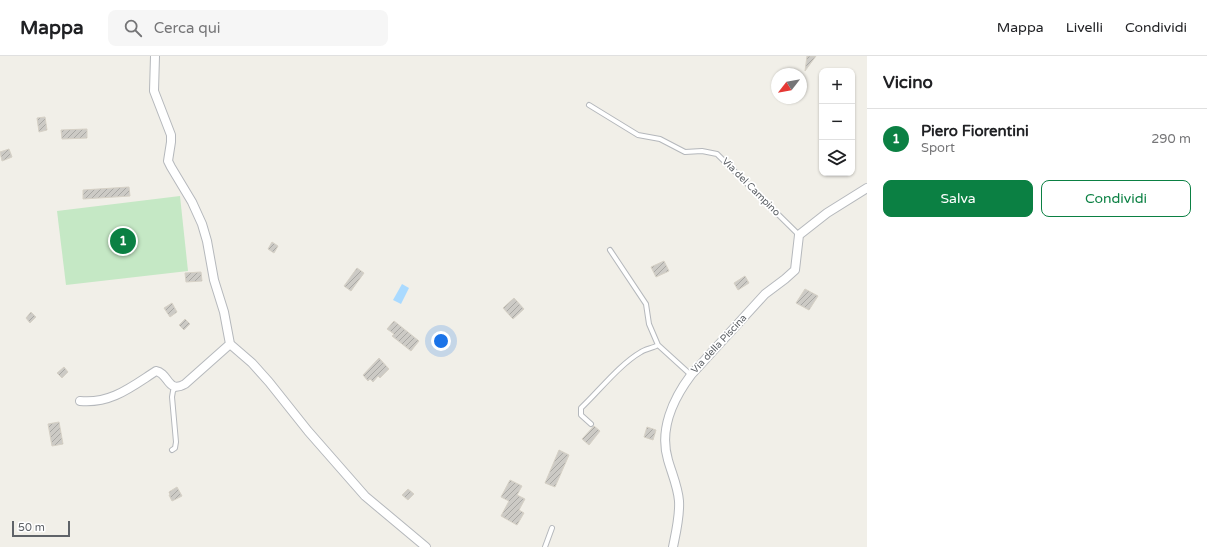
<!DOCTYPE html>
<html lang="it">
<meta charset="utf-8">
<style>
body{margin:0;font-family:"Varela Round",sans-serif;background:#f6f6f6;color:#202124}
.controls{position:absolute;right:12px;top:12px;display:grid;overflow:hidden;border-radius:8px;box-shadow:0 1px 3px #0004}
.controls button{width:36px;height:36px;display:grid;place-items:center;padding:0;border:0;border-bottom:1px solid #e0e0e0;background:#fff;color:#202124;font:20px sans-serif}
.compass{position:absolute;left:771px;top:12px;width:36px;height:36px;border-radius:50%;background:#fff;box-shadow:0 1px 3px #0004;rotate:239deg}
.scale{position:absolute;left:12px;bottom:10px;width:58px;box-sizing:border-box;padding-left:4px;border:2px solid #5f6368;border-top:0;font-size:11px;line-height:14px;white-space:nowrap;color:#5f6368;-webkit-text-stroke:3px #fff;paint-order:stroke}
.you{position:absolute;left:441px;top:285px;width:14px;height:14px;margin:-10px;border:3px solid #fff;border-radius:50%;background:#1a73e8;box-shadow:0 0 0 6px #1a73e833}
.badge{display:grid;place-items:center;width:26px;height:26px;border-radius:50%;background:#0b8043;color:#fff;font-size:13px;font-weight:700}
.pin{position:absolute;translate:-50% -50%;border:2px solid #fff;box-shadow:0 1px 4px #0006}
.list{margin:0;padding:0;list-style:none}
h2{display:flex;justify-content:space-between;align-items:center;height:52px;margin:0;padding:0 16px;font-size:17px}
h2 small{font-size:13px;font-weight:400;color:#757577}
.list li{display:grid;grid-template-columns:26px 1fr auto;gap:12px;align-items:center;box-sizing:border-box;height:60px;padding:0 16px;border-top:1px solid #e0e0e0}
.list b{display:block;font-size:15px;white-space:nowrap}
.list p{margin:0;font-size:13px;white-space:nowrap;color:#757577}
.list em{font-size:13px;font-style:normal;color:#757577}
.actions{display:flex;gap:8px;padding:12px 16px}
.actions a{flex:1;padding:9px 0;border:1px solid #0b8043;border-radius:8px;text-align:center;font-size:14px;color:#0b8043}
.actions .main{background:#0b8043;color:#fff}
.icon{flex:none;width:22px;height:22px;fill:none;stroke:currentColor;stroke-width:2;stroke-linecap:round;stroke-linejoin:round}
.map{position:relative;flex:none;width:867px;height:491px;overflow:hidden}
header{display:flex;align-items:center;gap:24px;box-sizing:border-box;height:56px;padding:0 20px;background:#fff;border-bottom:1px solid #e0e0e0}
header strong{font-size:19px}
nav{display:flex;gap:22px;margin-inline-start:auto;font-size:14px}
.search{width:280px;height:36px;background:#f6f6f6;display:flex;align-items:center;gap:10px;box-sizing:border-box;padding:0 14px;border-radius:8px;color:#757577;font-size:15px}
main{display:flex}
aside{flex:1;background:#fff}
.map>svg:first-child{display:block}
.green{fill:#c5e8c5}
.water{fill:#aadaff}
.building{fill:url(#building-hatch);stroke:#d6d1c6}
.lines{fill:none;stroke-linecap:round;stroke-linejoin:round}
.service-casing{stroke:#b5b8bc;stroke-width:6}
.minor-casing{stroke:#b5b8bc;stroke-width:10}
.service{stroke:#fff;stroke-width:4}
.minor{stroke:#fff;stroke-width:8}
.labels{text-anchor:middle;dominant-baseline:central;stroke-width:3.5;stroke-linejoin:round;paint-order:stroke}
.street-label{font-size:10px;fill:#5f6368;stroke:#fff}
</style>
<header>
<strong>Mappa</strong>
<div class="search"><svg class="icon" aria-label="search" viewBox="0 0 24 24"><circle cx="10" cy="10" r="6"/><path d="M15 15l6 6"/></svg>Cerca qui</div>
<nav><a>Mappa</a><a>Livelli</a><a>Condividi</a></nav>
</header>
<main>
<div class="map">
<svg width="867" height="491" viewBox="0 0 867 491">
<defs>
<pattern id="building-hatch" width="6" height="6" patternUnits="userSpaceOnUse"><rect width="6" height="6" fill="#cccac5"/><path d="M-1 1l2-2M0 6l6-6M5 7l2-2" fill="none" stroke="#a9a8a4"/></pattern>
</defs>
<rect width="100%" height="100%" fill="#f1efe8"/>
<!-- green -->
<path class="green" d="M180,140L188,215L66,229L57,155Z"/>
<!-- water -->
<path class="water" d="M402,228L409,232L401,248L393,244Z"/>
<!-- building -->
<path class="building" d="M807,0H816L805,15Z
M45,61L47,74L39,76L37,62Z
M87,73V82L62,83L61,74Z
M9,93L12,101L2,105L0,96Z
M129,131L130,140L83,143V134Z
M272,186L278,190L274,197L268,193Z
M664,205L669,215L656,221L651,211Z
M357,212L364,217L351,235L344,230Z
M201,216L202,225L186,226L185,217Z
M745,220L749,227L738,234L734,227Z
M805,233L818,240L809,254L796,247Z
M514,242L524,253L513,263L503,252Z
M172,247L177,256L170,261L164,252Z
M31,256L36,261L30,267L26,262Z
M185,263L190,268L184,274L179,269Z
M394,265L419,285L411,295L392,280L394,278L387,273Z
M379,302L389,313L380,322L378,320L373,326L370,323L368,325L363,319Z
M64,311L68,316L62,322L57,317Z
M59,366L63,388L52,390L48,368Z
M594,370L600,375L589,389L582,383Z
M647,371L656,374L653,384L644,381Z
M559,394L569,399L555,431L545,427Z
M510,424L522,430L517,439L525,443L519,454L524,457L517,469L501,460L509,445L501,441Z
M177,431L182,440L172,445L169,439H170L169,436Z
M408,433L414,438L408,444L402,439Z"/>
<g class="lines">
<defs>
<path id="service" d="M589,49L638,79L660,83L685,96L702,95L717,98L799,179
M610,194L646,248L649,268L658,289L691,319
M591,368L581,359V352C599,335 620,308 641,296C645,293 653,292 658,289
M172,394L175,392L176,386L172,341L173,335L176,331
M545,491L552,472"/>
<path id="minor" d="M155,0L154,35L171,79V86L168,105L171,111L192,146L202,168L207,185L214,224L224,256L230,288L252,307L269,326L308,375L365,440L426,491
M80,345C111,348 131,331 156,315C169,317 167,338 185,328L230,288
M673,491C676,476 680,460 679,445C678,431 672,418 668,404C659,374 673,343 691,319L765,238L785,223L795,214L799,179L827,157L867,132"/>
</defs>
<!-- service casing -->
<use href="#service" class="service-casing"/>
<!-- minor casing -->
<use href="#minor" class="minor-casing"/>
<!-- service -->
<use href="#service" class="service"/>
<!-- minor -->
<use href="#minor" class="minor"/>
</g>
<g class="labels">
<!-- street labels -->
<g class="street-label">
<text transform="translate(751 131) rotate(45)">Via del Campino</text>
<text transform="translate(719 288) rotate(-47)">Via della Piscina</text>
</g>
</g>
</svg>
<div class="controls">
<button>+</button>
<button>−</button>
<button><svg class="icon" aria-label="layers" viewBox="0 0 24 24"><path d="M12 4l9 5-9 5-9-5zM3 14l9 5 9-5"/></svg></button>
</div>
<svg class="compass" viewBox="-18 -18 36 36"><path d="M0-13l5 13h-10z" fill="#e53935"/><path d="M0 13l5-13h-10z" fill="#757577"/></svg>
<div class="scale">50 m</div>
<div class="you"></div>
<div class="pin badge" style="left:123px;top:185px">1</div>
</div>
<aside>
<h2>Vicino<small></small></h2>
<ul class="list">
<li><span class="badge">1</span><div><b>Piero Fiorentini</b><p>Sport</p></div><em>290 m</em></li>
</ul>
<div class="actions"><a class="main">Salva</a><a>Condividi</a></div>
</aside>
</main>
